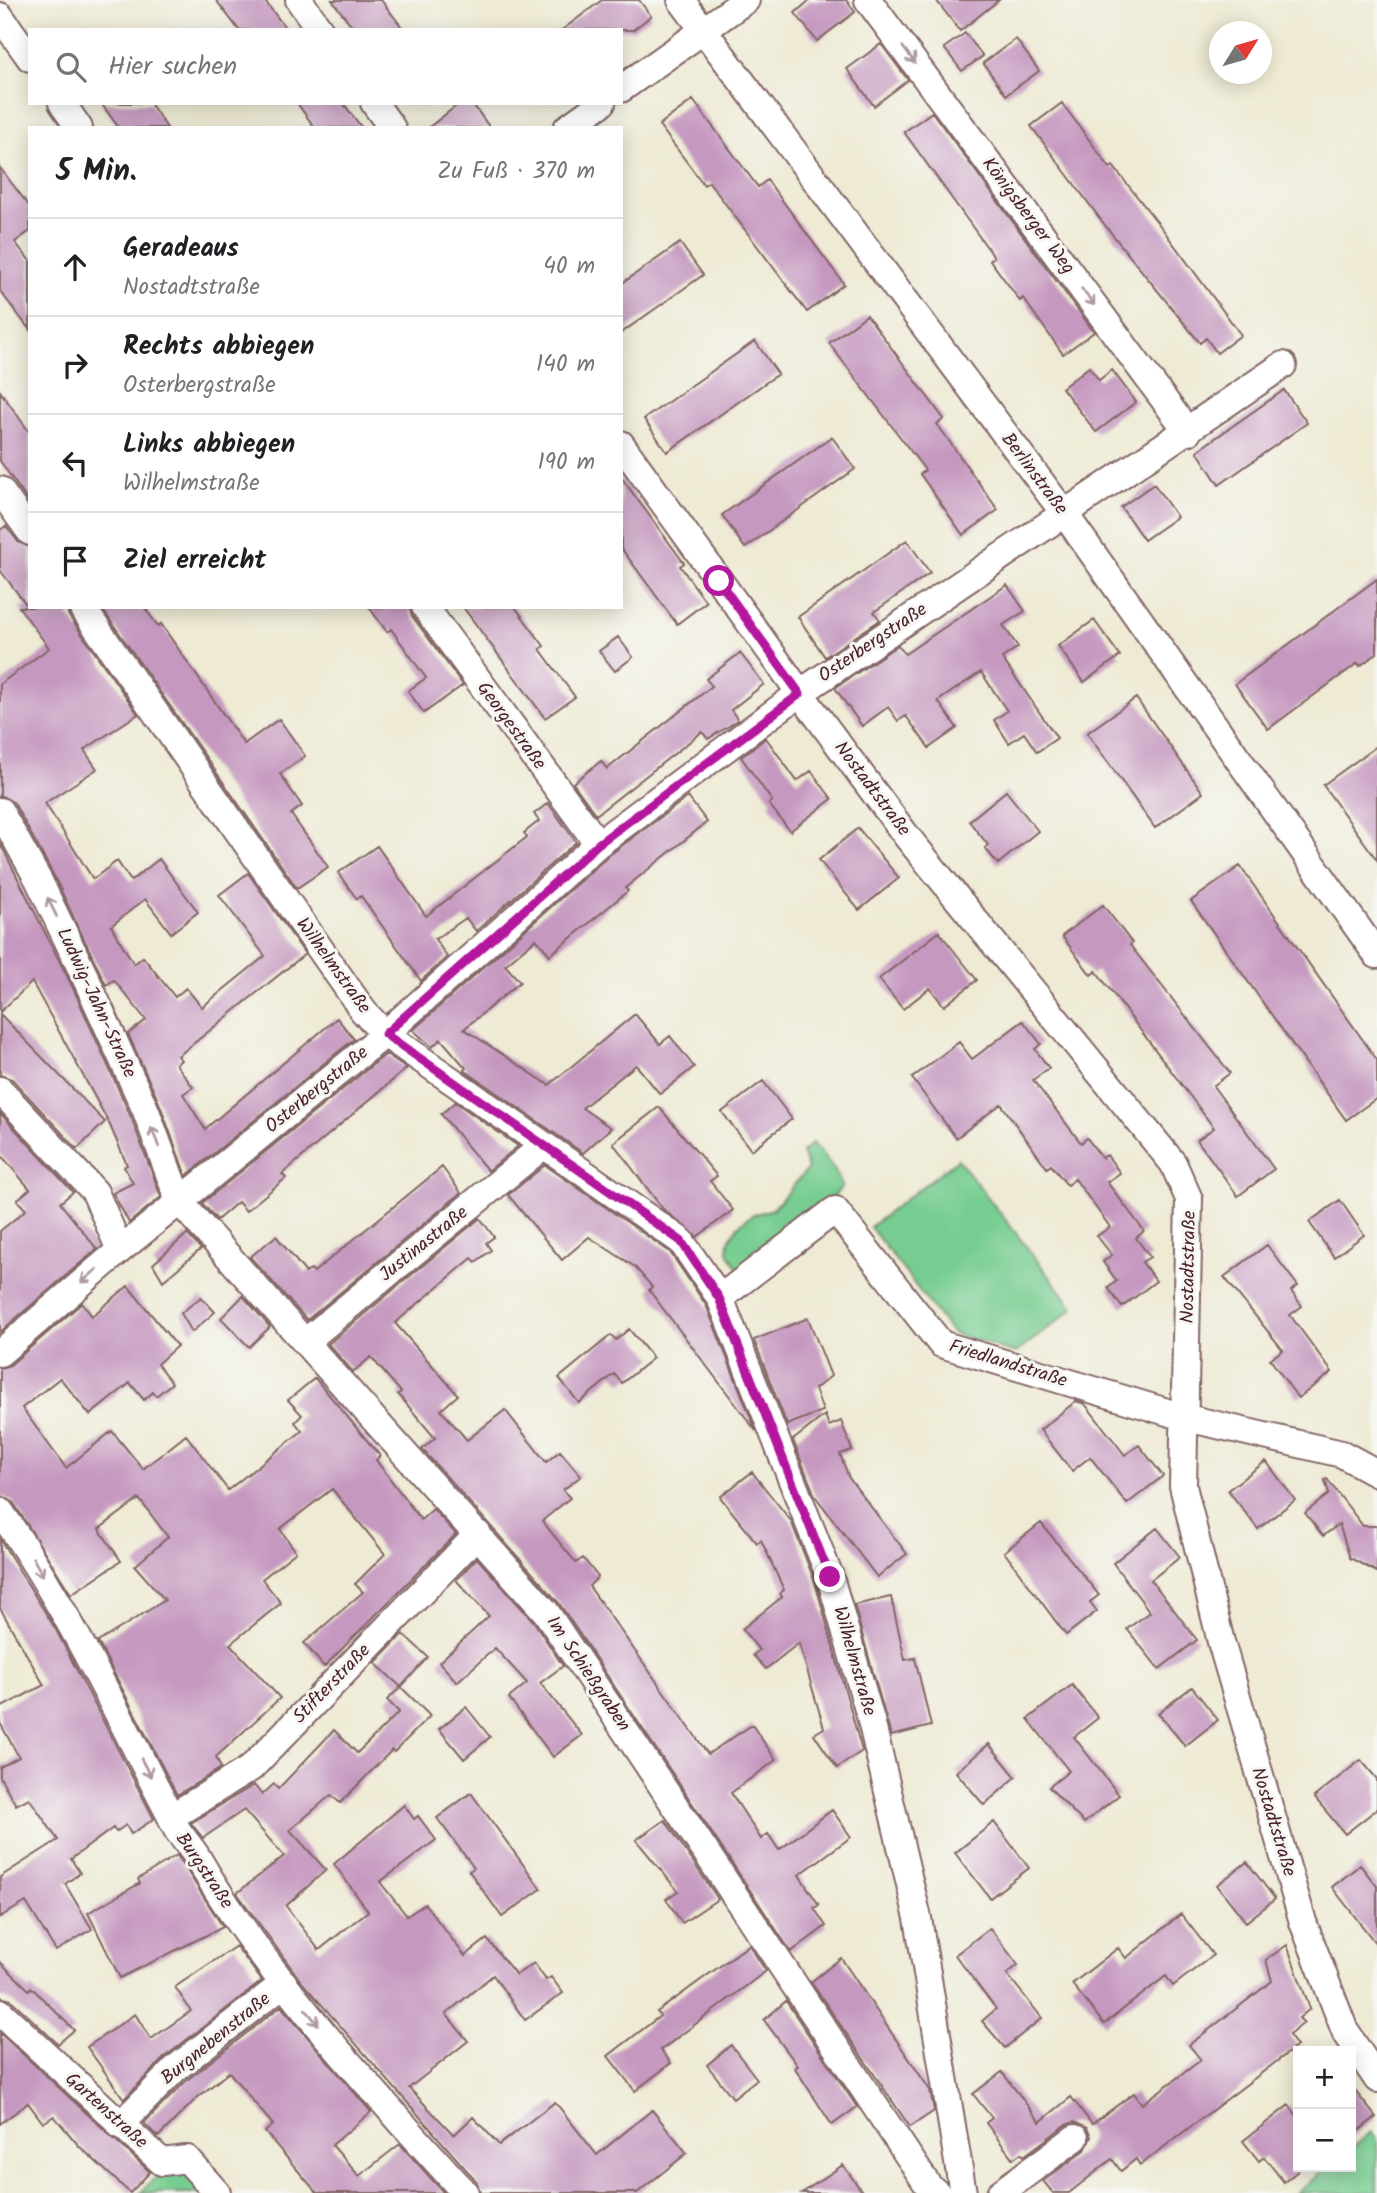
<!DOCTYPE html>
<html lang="de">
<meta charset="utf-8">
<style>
body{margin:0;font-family:Kalam,sans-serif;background:#f2f2f2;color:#202124}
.controls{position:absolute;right:21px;bottom:21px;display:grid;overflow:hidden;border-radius:0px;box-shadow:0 4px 18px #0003}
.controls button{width:63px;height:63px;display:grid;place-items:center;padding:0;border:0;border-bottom:2px solid #e0e0e0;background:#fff;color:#202124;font:35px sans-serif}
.compass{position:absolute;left:1209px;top:21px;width:63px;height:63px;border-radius:50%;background:#fff;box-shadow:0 4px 18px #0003;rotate:53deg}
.stop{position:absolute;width:21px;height:21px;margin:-16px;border:5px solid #b5179e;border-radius:50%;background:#fff}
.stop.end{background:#b5179e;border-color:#fff;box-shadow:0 2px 7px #0008}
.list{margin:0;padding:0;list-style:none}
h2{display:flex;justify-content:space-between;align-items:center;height:91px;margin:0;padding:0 28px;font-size:30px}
h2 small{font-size:23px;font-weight:400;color:#757577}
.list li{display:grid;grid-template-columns:46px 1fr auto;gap:21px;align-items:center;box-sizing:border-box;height:98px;padding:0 28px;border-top:2px solid #e0e0e0}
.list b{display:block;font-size:26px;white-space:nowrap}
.list p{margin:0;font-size:23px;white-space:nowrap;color:#757577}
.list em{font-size:23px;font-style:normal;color:#757577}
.icon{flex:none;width:38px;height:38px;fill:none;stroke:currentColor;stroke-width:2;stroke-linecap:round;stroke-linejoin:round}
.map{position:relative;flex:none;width:1377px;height:2193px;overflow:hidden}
.search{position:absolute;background:#fff;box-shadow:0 4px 18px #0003;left:28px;top:28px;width:595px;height:77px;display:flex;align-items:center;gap:18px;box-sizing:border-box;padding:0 24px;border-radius:0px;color:#757577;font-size:26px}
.panel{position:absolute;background:#fff;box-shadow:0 4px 18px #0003;left:28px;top:126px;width:595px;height:483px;border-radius:0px}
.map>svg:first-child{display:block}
.green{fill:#77cd91;stroke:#60765e;stroke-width:2}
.building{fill:#c598bf}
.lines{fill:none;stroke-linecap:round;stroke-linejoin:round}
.minor-casing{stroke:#836666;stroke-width:30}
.minor{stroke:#fff;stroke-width:26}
.oneway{stroke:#ae9aa0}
.route{stroke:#b5179e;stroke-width:9}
.labels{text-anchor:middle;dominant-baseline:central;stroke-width:6;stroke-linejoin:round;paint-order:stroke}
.street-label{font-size:19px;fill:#4a1f2b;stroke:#f6f6f2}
</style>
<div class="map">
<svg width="1377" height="2193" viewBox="0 0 1377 2193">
<rect width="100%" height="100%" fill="#f6f6f2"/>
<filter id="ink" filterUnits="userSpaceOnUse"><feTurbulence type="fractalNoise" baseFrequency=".0143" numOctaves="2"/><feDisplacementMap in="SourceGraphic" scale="14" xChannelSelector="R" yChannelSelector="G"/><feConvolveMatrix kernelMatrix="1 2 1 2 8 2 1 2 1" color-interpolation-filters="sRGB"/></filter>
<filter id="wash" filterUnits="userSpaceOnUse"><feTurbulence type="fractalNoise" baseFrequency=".00686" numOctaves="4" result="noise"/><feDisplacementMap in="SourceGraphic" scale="28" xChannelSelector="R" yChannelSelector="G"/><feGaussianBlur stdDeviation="1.57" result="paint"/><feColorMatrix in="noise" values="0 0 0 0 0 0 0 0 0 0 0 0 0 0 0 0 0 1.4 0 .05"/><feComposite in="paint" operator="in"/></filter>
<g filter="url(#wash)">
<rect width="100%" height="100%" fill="#eeead4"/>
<!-- green -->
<path class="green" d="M813,1143L834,1169L842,1186L835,1195L740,1272L728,1252L729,1240L738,1226L752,1215L773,1209L808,1169L802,1152Z
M958,1159L1074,1308L1016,1353L952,1333L870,1227Z
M1371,2132L1377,2138V2193H1296L1328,2167H1351V2149Z
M189,2168L209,2193H140L157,2176Z"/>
<g id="blocks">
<!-- building -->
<path class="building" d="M216,0H264L287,30H239Z
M332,0H381L404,30H355Z
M602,0H639L651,16L633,30H562Z
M810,0H846L855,12L817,41L795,13Z
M936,0H999L960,31Z
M965,33L983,56L962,71L944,48Z
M1016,39L1039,71L1006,95L983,63Z
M881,44L908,80L874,106L847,69Z
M693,100L758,187L767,180L844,284L807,312L709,182L704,185L659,125Z
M101,103H150L167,128H119Z
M297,103H343L362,128H315Z
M460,103H472L490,128H428Z
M1062,103L1110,168L1113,166L1161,227L1241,335L1217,353L1206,338L1200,343L1107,228L1031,126Z
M932,112L1094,332L1063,354L1023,298L1020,301L990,260L994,257L904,132Z
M0,168L30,207V231L15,242L30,261V330L0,291Z
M680,243L703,275L621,333V284Z
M867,315L944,419L937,424L998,510L963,535L920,474L925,470L829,343Z
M755,341L778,374L667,452L644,419Z
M1089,367L1099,380L1112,370L1136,402L1096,432L1062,388Z
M1284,390L1307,423L1219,485L1197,451Z
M0,391L30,433V504L0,461Z
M832,437L855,469L745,548L722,515Z
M621,477L684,563L680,566L706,602L677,624L621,548Z
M1154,484L1177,517L1144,540L1121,507Z
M6,526L18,542L30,547V607H66L69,616L138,714L84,750L97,769L45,803L93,879L117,861L131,881L159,859L198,912L171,933L145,899L111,926L134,964L143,957L175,997L186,988L202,1007L265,956L219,895L248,873L305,954L178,1056L181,1060L176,1064L193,1087L183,1094L205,1129L337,1018L354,1039L186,1176L160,1105L128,1034L146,1020L114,980L106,985L53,874L14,803L0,795V684L49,648L19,607H28L0,570V530Z
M907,540L930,573L874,612L880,620L825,657L798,617Z
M1377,579V653L1360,666L1358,663L1268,729L1235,684Z
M1007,585L1025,611L1003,625L1018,647L1002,658L1057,738L1037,752L1024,733L1009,743L994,720L1007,711L981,672L938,701L957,728L929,748L906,716L898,721L888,707L862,726L835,688L898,645L905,654Z
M101,607H144L158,626L161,624L244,744L279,719L305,756L280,774L302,806L291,814L328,867L297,888Z
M369,607H409L412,616L463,685L424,713L408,691L426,678L391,629L387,632Z
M463,607H515L544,646L540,649L575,697L545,718Z
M1094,620L1120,656L1084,682L1058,646Z
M618,637L633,657L615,671L599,651Z
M740,653L764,684L731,710L738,720L708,739L702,732L596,815L573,783L601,761L607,769L712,686L706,679Z
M1136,698L1203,793L1155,828L1087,733Z
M766,738L797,781L811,771L832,799L790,831L769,804L772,801L741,757Z
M1377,746V860L1323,785Z
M1006,791L1038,831L998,864L985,848L988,845L969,821Z
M688,797L707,822L625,888L628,891L550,955L536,939L505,965L520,982L464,1029L549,1085L635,1014L660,1044L670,1036L694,1067L660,1094L636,1065L582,1108L611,1128L583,1153L464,1070L466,1068L441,1039L432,1047L413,1030L608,856Z
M548,803L576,842L476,931L466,918L435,939L447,957L421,981L361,896L357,899L338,873L377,846L426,916L527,837L524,833L539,821L534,814Z
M858,828L899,878L859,910L819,860Z
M0,843L73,988L131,1117L161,1197L129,1223L113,1193L133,1183L124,1167L127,1165L109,1123L32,982L0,1012Z
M1240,866L1377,1060V1098L1346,1120L1191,901Z
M1103,905L1132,943L1130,945L1230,1073L1213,1086L1274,1169L1238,1196L1197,1140L1214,1128L1096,971L1091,975L1062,936Z
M939,932L977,980L944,1006L930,988L903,1009L879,979Z
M0,1014L105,1122L77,1149L12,1079L0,1075Z
M1023,1021L1041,1044L1035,1049L1049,1068L1033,1080L1081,1143L1087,1138L1102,1158L1107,1155L1120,1173L1107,1182L1144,1231L1136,1238L1150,1257L1142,1262L1156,1281L1122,1307L1108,1288L1117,1281L1103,1262L1112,1255L1097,1236L1110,1227L1075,1179L1067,1185L1051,1165L1047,1168L1001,1104L956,1138L912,1078L959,1042L972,1059Z
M386,1054L407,1068L282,1174L286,1178L246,1211L238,1202L217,1220L202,1203Z
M763,1081L792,1119L751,1150L722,1112Z
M455,1102L518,1146L488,1171L441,1114Z
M659,1107L717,1176L710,1181L733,1210L697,1237L663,1209L613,1143Z
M0,1113L73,1192L60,1203L97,1249L0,1332V1231L26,1210L17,1200L30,1189L0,1154Z
M545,1165L670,1252L706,1305L756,1431L649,1290L652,1287L635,1267L589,1237L562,1260L508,1195Z
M442,1167L461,1193L307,1320L250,1257L276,1236L306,1273L311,1269L314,1272Z
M1340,1200L1364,1235L1334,1257L1309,1222Z
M480,1218L494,1237L486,1243L491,1250L476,1262L472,1258L395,1323L458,1395L441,1410L467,1440L505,1410L546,1462L560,1451L581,1476L563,1490L570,1498L542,1521L576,1563L583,1558L598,1577L589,1586L708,1754L752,1725L776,1760L731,1793L761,1839L768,1834L779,1850L832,1810L851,1837L799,1875L819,1905L814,1908L826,1926L791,1952L559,1603L422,1449L435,1438L398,1394L401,1392L371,1357L353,1372L328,1344Z
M187,1234L201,1249L163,1281L153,1264Z
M1267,1245L1298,1286L1291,1291L1302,1306L1290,1315L1332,1372L1298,1398L1270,1359L1283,1350L1224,1277Z
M128,1286L177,1346L157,1364L172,1383L156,1396L153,1392L144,1400L130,1383L90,1415L60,1378L22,1408L66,1468L112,1431L143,1469L186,1435L228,1490L302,1431L295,1422L302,1415L288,1400L315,1378L380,1456L376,1460L421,1520L433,1509L456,1534L324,1667L304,1643L363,1592L355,1584L385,1554L332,1489L280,1529L296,1552L262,1579L281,1603L230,1644L280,1698L216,1757L221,1768L177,1795L98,1642L165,1600L135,1566L168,1537L139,1499L99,1529L121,1561L71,1594L13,1502L0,1495V1368L10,1365L82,1303L92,1316Z
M243,1296L270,1327L249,1347L221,1318Z
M201,1297L215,1312L192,1332L181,1313Z
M808,1318L831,1376L815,1389L823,1411L787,1425L754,1340Z
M629,1329L653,1358L622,1383L614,1374L579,1403L559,1378L611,1335L616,1340Z
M1076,1401L1085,1404L1125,1455L1139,1445L1163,1476L1127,1504L1090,1457L1072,1471L1040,1430Z
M825,1415L829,1426L841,1421L852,1450L840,1454L849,1478L907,1554L877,1577L815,1496L793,1440Z
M1266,1461L1295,1500L1258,1529L1228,1490Z
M752,1472L791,1521L815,1582L862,1751L837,1768L814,1734L824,1728L799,1643L766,1669L753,1655L759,1650L742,1629L782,1597L780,1593L784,1590L761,1540L757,1543L720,1497Z
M1327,1479L1363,1526H1377V1572L1350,1558L1339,1524L1323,1536L1305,1513L1329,1494L1325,1480Z
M1041,1523L1099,1595L1090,1602L1097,1611L1066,1635L1004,1552Z
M1157,1528L1180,1557L1151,1580L1197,1640L1159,1669L1127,1629L1150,1612L1113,1563Z
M0,1539L56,1630L154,1819L131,1834L126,1825L116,1832L113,1828L71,1859L80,1873L65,1884L92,1929L56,1951L26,1902L0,1917V1877L58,1840L29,1798L16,1805L0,1777V1767L19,1757L0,1723V1708L44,1685L0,1608Z
M477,1558L534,1622L563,1666L540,1683L582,1735L553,1757L509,1698L527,1683L495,1648L457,1682L439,1662L489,1616L456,1580Z
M891,1597L905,1660L915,1658L931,1726L891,1736L854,1605Z
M403,1634L428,1657L401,1687L375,1663Z
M1072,1685L1098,1718L1074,1737L1119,1795L1084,1823L1049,1787L1069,1771L1028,1719Z
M401,1687L430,1716L394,1752L392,1750L340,1803L331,1795L290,1830L326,1870L286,1906L319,1950L368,1911L334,1864L404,1805L414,1819L418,1816L436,1840L380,1882L407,1916L425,1904L465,1956L487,1939L516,1975L534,1963L546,1980L551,1977L563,1993L525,2020L493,1975L446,2014L468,2041L409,2088L454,2135L473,2117L499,2145L555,2102L597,2155L652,2110L687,2153L637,2193H480L477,2182L300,1980L237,1893L284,1856L244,1810L203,1838L191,1823L254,1785L262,1795L274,1784L278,1789L334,1730L357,1753L399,1712L387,1700Z
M1192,1687L1218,1720L1185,1746L1158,1713Z
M466,1707L490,1737L464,1759L439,1729Z
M989,1744L1016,1777L984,1805L956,1772Z
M1361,1760L1377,1779V1809L1345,1834L1314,1797Z
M471,1793L541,1889L502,1917L469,1871L474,1868L437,1818Z
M665,1820L718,1899L682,1923L666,1899L678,1891L636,1840Z
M994,1822L1029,1868L990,1898L955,1853Z
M177,1855L223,1927L120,1978L88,1913L140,1883L138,1879Z
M1247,1862L1275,1899L1246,1922L1217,1885Z
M1360,1865L1377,1886V1945L1332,1887Z
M1181,1914L1213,1955L1173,1986L1166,1976L1104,2024L1072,1984L1118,1948L1126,1958Z
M990,1928L1018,1965L1007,1974L1042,2018L1005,2048L982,2021L996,2009L955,1955Z
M749,1945L766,1971L661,2050L671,2063L635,2091L608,2056L660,2016L657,2012Z
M1287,1945L1310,2009L1299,2018L1304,2023L1289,2035L1297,2046L1140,2165L1136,2159L1121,2171L1112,2159L1069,2193H1053L1043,2181L1085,2150L1091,2137L1087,2128L1074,2122L1066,2125L1024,2156L1021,2153L1013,2159L986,2123L992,2118L973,2094L1002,2072L1040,2122L1071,2097L1092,2124L1134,2093L1142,2104L1201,2060L1189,2045L1272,1981L1266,1960Z
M236,1946L262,1981L166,2056L124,2099L87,2047L135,2014L151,2039L191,2011L175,1987Z
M841,1958L930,2090L934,2111L910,2127L811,1982Z
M0,1962L29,1990L31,1987L74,2030L58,2044L11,2000L0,1997Z
M786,2001L857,2107L832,2125L795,2068L798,2066L764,2020Z
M281,2006L371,2112L332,2145L359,2176L400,2144L444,2193H317L265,2132L273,2125L229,2072L197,2098L158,2137L144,2123L187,2080Z
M0,2033L150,2172L130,2193L79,2146L54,2116L43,2123L28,2103L0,2124Z
M731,2045L757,2079L733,2098L707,2065Z
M1351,2086L1376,2117L1351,2137Z
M1289,2105L1298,2117V2171L1284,2182L1264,2157L1259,2161L1243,2141Z
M843,2165L863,2193H802Z"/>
</g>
</g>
<g filter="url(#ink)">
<use href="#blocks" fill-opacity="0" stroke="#836666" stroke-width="2"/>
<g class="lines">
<defs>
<path id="minor" d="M299,0L320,30
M681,0L1064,513L1377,955
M868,0L1188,432
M0,16L30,58
M621,89L746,0
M62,103L79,128
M374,103L392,128
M567,128L602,103
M621,444L800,693L908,838L1173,1163L1189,1199L1183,1486L1221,1642L1303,1922L1345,2031L1377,2079
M0,490L30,532
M82,607L364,1012L385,1034L681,1241L720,1298L830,1577L871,1720L918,1918L963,2193
M425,607L598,844
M0,811L39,881L87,981L146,1111L179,1201L546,1612L929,2187L937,2193
M0,1090L95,1192L120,1250
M720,1298L835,1210L941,1344L1187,1418L1342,1454L1377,1473
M305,1342L543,1146
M0,1353L120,1250L385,1034L598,844L800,693L1283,365
M0,1511C67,1606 117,1714 171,1817C176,1833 188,1842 197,1857C268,1980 370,2087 465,2193
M171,1817L251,1768L478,1534
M0,2012L162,2162L187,2159L217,2193
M120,2125L176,2068L284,1983
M1000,2193L1075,2138"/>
</defs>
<!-- minor casing -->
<use href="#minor" class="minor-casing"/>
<!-- minor -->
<use href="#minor" class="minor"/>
</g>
<!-- one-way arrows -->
<defs><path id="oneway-shaft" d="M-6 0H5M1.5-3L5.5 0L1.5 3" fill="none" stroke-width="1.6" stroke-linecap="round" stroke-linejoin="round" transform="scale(1.75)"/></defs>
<g class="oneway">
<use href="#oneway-shaft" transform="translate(909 55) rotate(53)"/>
<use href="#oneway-shaft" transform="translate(1088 297) rotate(53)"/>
<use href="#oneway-shaft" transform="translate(52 907) rotate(-116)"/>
<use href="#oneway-shaft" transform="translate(155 1137) rotate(-111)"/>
<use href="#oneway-shaft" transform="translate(89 1276) rotate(140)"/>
<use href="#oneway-shaft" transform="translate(38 1567) rotate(61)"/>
<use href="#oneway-shaft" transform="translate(146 1768) rotate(62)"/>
<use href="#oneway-shaft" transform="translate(312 2017) rotate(50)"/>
</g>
</g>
<g class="lines" filter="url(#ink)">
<!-- route -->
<path class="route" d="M719,581L800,694L598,844L385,1034L681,1241L719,1298L830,1577"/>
</g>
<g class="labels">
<!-- street labels -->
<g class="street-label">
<text transform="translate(1028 216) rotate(53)">Königsberger Weg</text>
<text transform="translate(1034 474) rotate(53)">Berlinstraße</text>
<text transform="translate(873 643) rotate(-34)">Osterbergstraße</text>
<text transform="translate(511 726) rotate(54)">Georgestraße</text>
<text transform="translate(872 789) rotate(53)">Nostadtstraße</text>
<text transform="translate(333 966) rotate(54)">Wilhelmstraße</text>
<text transform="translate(96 1003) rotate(65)">Ludwig-Jahn-Straße</text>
<text transform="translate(317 1090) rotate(-39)">Osterbergstraße</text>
<text transform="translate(424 1244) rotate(-39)">Justinastraße</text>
<text transform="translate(1189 1267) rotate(-89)">Nostadtstraße</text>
<text transform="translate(1008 1364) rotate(17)">Friedlandstraße</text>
<text transform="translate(854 1661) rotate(74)">Wilhelmstraße</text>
<text transform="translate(588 1674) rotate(56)">Im Schießgraben</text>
<text transform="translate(332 1684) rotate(-46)">Stifterstraße</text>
<text transform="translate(1273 1822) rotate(73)">Nostadtstraße</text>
<text transform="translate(204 1871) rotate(56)">Burgstraße</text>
<text transform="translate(216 2039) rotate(-39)">Burgnebenstraße</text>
<text transform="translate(106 2111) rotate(42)">Gartenstraße</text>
</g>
</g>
</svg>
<div class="controls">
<button>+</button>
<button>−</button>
</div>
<svg class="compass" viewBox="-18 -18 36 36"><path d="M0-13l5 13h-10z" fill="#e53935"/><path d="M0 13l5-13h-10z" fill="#757577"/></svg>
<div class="stop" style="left:719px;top:581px"></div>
<div class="stop end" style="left:830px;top:1577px"></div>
<div class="search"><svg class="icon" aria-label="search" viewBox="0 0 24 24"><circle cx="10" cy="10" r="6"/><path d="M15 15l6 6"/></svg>Hier suchen</div>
<section class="panel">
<h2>5 Min.<small>Zu Fuß · 370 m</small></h2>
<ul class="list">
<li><svg class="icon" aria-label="ahead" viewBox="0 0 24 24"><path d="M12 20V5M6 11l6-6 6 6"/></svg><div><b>Geradeaus</b><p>Nostadtstraße</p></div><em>40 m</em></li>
<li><svg class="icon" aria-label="right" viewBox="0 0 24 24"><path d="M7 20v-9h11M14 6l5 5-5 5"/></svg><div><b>Rechts abbiegen</b><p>Osterbergstraße</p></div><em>140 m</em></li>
<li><svg class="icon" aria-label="left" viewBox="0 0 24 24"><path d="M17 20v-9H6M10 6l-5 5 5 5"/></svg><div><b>Links abbiegen</b><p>Wilhelmstraße</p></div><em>190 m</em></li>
<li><svg class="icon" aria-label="arrive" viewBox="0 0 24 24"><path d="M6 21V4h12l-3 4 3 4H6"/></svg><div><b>Ziel erreicht</b></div></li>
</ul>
</section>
</div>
